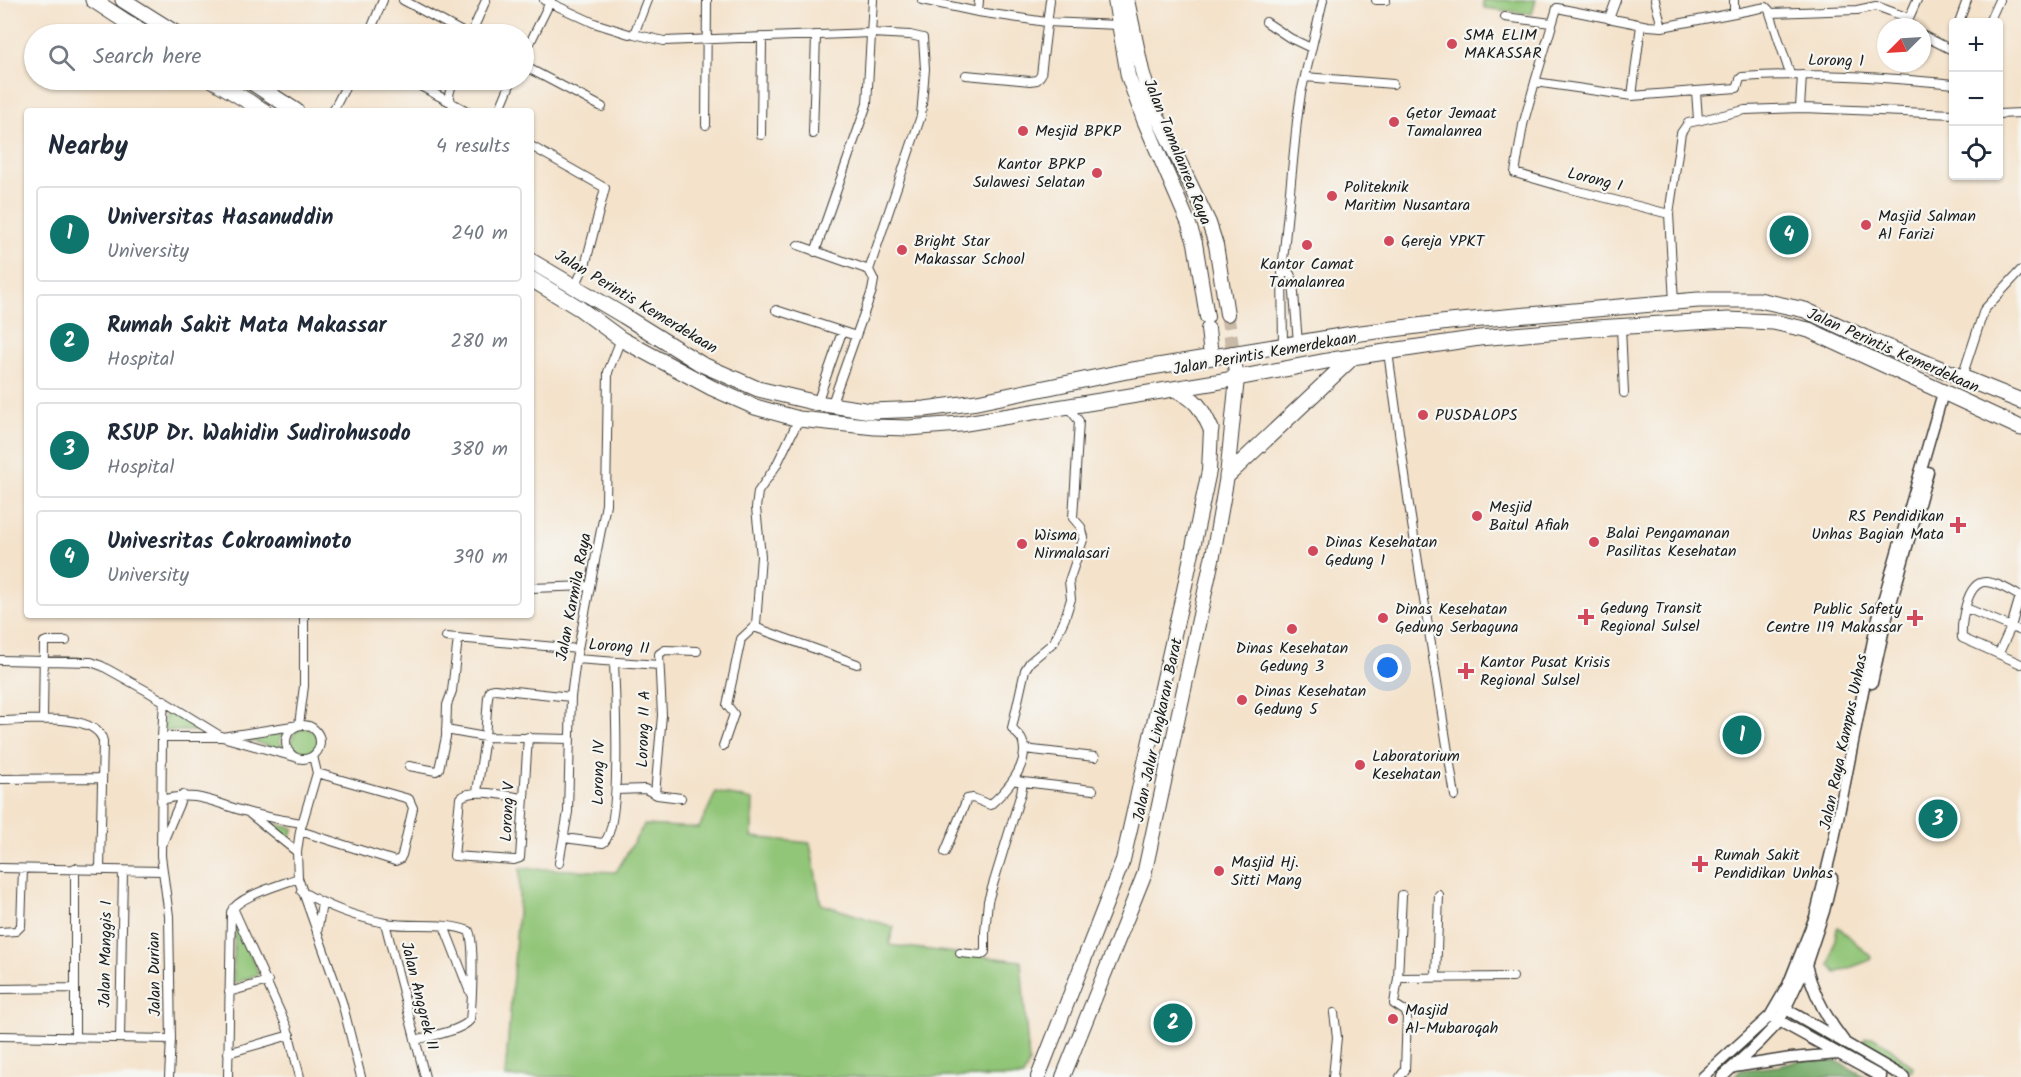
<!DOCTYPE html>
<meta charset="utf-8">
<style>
body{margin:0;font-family:Kalam,sans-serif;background:#f6f6f7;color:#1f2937}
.controls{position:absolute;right:18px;top:18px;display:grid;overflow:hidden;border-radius:6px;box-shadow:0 2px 4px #0004}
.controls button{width:54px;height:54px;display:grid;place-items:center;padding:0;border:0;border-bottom:2px solid #e0e1e3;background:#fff;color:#1f2937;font:30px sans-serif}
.compass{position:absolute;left:1877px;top:18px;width:54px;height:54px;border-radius:50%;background:#fff;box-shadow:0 2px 4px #0004;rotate:246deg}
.you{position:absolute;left:1388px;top:668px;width:21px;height:21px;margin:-15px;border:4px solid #fff;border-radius:50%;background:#1a73e8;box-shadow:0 0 0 9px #1a73e833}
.badge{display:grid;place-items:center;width:39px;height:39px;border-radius:50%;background:#0f766e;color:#fff;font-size:20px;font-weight:700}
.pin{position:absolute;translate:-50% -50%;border:3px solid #fff;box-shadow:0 2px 6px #0006}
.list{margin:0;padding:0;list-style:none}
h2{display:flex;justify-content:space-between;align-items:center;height:78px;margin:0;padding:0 24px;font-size:26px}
h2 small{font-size:20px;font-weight:400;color:#747a83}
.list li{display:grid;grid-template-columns:39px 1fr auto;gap:18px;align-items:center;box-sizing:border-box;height:96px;margin:0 12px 12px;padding:0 12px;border:2px solid #e0e1e3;border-radius:6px}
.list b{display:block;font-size:22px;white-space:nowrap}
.list p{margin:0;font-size:20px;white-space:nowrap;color:#747a83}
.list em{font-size:20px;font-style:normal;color:#747a83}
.icon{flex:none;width:33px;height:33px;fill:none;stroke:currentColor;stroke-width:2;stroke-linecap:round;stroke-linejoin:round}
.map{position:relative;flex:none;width:2021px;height:1077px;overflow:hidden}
.search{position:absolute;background:#fff;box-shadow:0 2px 4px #0004;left:24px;top:24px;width:510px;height:66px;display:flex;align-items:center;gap:15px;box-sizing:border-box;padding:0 21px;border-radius:33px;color:#747a83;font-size:22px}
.panel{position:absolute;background:#fff;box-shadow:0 2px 4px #0004;left:24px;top:108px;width:510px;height:510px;border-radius:6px}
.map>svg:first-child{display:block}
.green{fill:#91c577;stroke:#56704a;stroke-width:1.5}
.forest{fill:#74aa68;stroke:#486342;stroke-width:1.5}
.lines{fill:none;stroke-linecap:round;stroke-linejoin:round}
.primary-tunnel{stroke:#c9baa7;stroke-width:14;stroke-dasharray:14 7;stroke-linecap:butt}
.minor-casing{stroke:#3c3a36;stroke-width:10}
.tertiary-casing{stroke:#3c3a36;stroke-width:13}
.primary-casing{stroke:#3c3a36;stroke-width:16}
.trunk-casing{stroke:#3c3a36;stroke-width:17}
.minor{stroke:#fff;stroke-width:8}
.tertiary{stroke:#fff;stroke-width:10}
.primary{stroke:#fff;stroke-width:14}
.trunk{stroke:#fff;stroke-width:15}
.poi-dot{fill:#d1495b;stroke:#f6f6f2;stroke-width:2}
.labels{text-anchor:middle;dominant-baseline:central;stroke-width:4.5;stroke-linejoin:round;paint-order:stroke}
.poi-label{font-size:16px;fill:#1c1c1c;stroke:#f6f6f2;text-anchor:start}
.street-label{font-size:16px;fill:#1c1c1c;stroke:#f6f6f2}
</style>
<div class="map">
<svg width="2021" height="1077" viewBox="0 0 2021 1077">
<rect width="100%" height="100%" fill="#f6f6f2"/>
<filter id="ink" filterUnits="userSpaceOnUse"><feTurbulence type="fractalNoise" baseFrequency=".0167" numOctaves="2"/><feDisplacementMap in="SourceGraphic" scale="12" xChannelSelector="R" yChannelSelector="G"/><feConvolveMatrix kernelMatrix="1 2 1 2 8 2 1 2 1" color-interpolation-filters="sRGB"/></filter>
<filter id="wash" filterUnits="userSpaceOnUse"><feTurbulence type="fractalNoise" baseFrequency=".008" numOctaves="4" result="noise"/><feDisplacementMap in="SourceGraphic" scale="24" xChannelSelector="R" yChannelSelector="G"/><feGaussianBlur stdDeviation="1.35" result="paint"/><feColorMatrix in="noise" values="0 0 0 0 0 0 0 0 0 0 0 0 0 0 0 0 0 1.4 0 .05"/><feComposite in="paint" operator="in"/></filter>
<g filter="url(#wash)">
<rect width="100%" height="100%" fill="#f4e2ca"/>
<!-- green -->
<path class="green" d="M1483,0H1536L1532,14L1484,8Z
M165,710L207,731H164Z
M292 741a13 13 0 1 1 26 0a13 13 0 1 1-26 0Z
M284,731L280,740L283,750L247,740Z
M716,792L753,800L752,837L810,843L821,904L894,927L889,945L1021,961L1029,1063L1023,1077H505L519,899L520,868L616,872L644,825L699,828Z
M261,822L294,828L288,842Z
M235,919L259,974L233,984Z
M1839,927L1872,958L1871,960L1836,973L1830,965L1837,928Z
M1873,1037L1883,1042L1913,1067L1912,1071L1865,1048L1863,1043L1865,1038Z"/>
<!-- forest -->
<path class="forest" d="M1802,1060L1837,1061L1866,1077H1733L1741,1070L1779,1066Z"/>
</g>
<g filter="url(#ink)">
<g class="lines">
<!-- primary-tunnel -->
<path class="primary-tunnel" d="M1227,314L1232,345L1244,351"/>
<defs>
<path id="minor" d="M403,0L466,34
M544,0L594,23L629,34
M647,0L634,34L664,41L871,33L910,35L923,38L925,69L921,116L869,270L874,280L872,291L831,406
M922,0L978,12L1046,22L1119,25
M1376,0H1386
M1655,0L1662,27
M978,12L979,0
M1734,13V0
M1770,13L1857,10L1876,6L1906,17L1912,27
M1505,17L1551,23
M1909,18L1917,0
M1609,19L1616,0
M1266,22L1290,38L1311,48
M1959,22L1967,0
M1989,22L1999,0
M369,34L383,0
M471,34L486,0
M1922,35L1954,51
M524,55L551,0
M524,66L602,107
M966,75L1030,81L1037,80L1041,75L1050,0
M1305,77L1393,84
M409,80L467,111
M453,80L449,95L454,111
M1535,82L1557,8L1648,26L1662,27L1766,7L1769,10L1790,74
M1696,91L1737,88L1740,79L1742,77C1813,72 1883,77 1954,84
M1632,96L1641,25
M1800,108L1802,75
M333,111L349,80
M499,111L512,80
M1998,114L2021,113
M706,125L707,0
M813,134L816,35
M761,135L762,38
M531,146L605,188L586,262L575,287
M1669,214L1563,187L1515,173L1523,125L1535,82L1632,96L1696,91L1698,120
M798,245L869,270
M815,252L867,104L873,0
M1282,271L1290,274L1293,281L1298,343
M1674,302L1669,214L1681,133L1688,123L1745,110L1803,108L1954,114
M776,310L856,336
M1621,327L1624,393
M1283,345L1282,271L1297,121L1301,93L1323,0
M1388,352L1409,505L1455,796
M1962,377L1984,310L2021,270
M817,403L842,332
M531,588L589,586
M2021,597C2011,591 1998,583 1986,582C1966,581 1961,624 1962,638L2021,664
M1966,608L2021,631
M754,627L857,664
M446,637L578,649
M1999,653L2011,627L2020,596
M576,659L659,665
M0,660L91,662L102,666L147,691L222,737L299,725L304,686V615
M164,700L162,737L161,856L169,916L171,1039L169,1077
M43,720L44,642L47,641H66
M0,721C24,721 96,711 103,741L100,869
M286 742a17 17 0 1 1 34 0a17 17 0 1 1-34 0Z
M446,730L485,737L570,739
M162,737H222L295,757
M723,746L734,714L727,705L741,639L756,625L761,556L756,508L758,492L776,466L799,419
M1024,749L1095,757
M313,756L317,773L300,831L297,852L298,878L342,1002L361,1077
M409,766L436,771L439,769L446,737L447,705L452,691L458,638
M0,779L102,778
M1023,782L1093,790
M616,790L645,789L657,795L681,798
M477,792L485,737L488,697L490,690L495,689L571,697
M655,794L662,715L659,654L665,650L697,651
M524,798C507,796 472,787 460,798L454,856L514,860L520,858L528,737
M161,800C198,790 213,803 247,812C265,817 284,820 302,823
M250,814L297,852
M300,831L395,861L400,859L402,855L413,808L409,799L317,773
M564,838L603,843C623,829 615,691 614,662
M163,842L183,795
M945,852L967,799L973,798L990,805C1006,791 1029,766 1023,743C1022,736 1015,734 1012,728L1025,670L1030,662L1054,642L1065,618L1071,599L1069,581L1084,537L1081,527L1073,518L1079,421L1067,406
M559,863L568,812L571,697L576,659L606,504L608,372L621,339
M0,868L162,871
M75,868V1037
M301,891C326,906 356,917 385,923C412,928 443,921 469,931C475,944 472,1003 470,1020C461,1031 430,1036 415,1040
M233,908L287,1027L300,1077
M385,923L425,1077
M444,926L469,990
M0,932L16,931L21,926L23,869
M317,933L322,903
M960,953L981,955L985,952V932L988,901L1021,793L1023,782L1013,780
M1436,977L1439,895
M1398,978L1402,895
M0,989L75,988
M229,992L268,981
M0,1036L171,1039
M120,1038L123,871
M228,1053L290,1035
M228,1077L231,912C238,896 281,885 298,878
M1333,1077L1337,1037L1334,1013
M1400,1077L1405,1070L1407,1015L1405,1011L1394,1004L1398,978L1513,977"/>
<path id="tertiary" d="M1872,683L1884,628L1928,472
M1806,965C1813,993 1827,1019 1844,1041
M1779,1005L1904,1077
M1774,1018L1881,1077
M1734,1067L1791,1058L1838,1054
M1703,1077L1770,1016L1788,985L1815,917L1833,844L1876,625L1943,393
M1722,1077L1759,1043L1779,1022L1806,965L1824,911L1832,878"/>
<path id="primary" d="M1115,0L1128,76L1144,120L1188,222L1195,243L1207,317
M1127,0L1142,71L1152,105L1209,223L1216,245L1227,314
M1208,329L1211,356
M1038,1077L1123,860L1184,590L1209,471L1211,429
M1063,1077L1144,875L1214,550L1227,476L1237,378L1233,353"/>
<path id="trunk" d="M93,0L145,34
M123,0L177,34
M213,80L264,111
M248,80L296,111
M531,261L624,316L701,364L758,389L817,403L871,411L925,409L977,402L1127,371L1353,334L1449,322L1698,300H1759L1805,310L1874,342L2021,401
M531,279L579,308L621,339L712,388L755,407L799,419L875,427L908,428L960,424L1216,382L1332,360L1479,338L1596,328L1728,320L1773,322L1809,330L2021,428
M1175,389C1197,400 1201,407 1211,429
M1227,476L1354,356"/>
</defs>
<!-- minor casing -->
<use href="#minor" class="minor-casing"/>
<!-- tertiary casing -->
<use href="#tertiary" class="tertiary-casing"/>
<!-- primary casing -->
<use href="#primary" class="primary-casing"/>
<!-- trunk casing -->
<use href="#trunk" class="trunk-casing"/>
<!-- minor -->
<use href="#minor" class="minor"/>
<!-- tertiary -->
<use href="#tertiary" class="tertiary"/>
<!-- primary -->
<use href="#primary" class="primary"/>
<!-- trunk -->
<use href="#trunk" class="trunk"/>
</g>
</g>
<!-- markers -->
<g class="poi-dot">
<circle cx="1452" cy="44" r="6"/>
<circle cx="1394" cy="122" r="6"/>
<circle cx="1023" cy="131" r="6"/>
<circle cx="1097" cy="173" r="6"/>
<circle cx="1332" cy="196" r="6"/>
<circle cx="1866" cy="225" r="6"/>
<circle cx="1389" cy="241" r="6"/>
<circle cx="1307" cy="245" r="6"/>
<circle cx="902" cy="250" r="6"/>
<circle cx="1423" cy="415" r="6"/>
<circle cx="1477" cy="516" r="6"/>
<path d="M1955 516h6v6h6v6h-6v6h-6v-6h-6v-6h6z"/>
<circle cx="1594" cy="542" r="6"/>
<circle cx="1022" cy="544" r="6"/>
<circle cx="1313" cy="551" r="6"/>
<path d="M1583 608h6v6h6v6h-6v6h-6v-6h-6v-6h6z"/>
<circle cx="1383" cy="618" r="6"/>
<path d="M1912 609h6v6h6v6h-6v6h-6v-6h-6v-6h6z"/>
<circle cx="1292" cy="629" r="6"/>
<path d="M1463 662h6v6h6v6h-6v6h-6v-6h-6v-6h6z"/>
<circle cx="1242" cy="700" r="6"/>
<circle cx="1360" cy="765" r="6"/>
<path d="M1697 855h6v6h6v6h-6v6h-6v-6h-6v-6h6z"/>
<circle cx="1219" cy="871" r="6"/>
<circle cx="1393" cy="1019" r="6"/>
</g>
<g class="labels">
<!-- poi labels -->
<g class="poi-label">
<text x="1464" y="35">SMA ELIM<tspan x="1464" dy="18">MAKASSAR</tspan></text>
<text x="1406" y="113">Getor Jemaat<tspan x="1406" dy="18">Tamalanrea</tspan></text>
<text x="1035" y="131">Mesjid BPKP</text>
<text x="1085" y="164" text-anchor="end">Kantor BPKP<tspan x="1085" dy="18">Sulawesi Selatan</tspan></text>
<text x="1344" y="187">Politeknik<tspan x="1344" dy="18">Maritim Nusantara</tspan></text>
<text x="1878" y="216">Masjid Salman<tspan x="1878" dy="18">Al Farizi</tspan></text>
<text x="914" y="241">Bright Star<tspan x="914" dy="18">Makassar School</tspan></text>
<text x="1401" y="241">Gereja YPKT</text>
<text x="1307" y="264" text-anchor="middle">Kantor Camat<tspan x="1307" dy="18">Tamalanrea</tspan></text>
<text x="1435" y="415">PUSDALOPS</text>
<text x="1489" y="507">Mesjid<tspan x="1489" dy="18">Baitul Afiah</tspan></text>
<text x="1944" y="516" text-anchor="end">RS Pendidikan<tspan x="1944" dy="18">Unhas Bagian Mata</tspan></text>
<text x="1606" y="533">Balai Pengamanan<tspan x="1606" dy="18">Pasilitas Kesehatan</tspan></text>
<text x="1034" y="535">Wisma<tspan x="1034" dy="18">Nirmalasari</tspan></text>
<text x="1325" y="542">Dinas Kesehatan<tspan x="1325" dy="18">Gedung 1</tspan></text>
<text x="1600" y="608">Gedung Transit<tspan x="1600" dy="18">Regional Sulsel</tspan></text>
<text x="1395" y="609">Dinas Kesehatan<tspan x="1395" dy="18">Gedung Serbaguna</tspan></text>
<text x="1902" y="609" text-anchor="end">Public Safety<tspan x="1902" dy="18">Centre 119 Makassar</tspan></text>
<text x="1292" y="648" text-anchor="middle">Dinas Kesehatan<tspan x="1292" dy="18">Gedung 3</tspan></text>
<text x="1480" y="662">Kantor Pusat Krisis<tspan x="1480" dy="18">Regional Sulsel</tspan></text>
<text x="1254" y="691">Dinas Kesehatan<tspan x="1254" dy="18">Gedung 5</tspan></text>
<text x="1372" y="756">Laboratorium<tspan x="1372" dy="18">Kesehatan</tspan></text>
<text x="1714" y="855">Rumah Sakit<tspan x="1714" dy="18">Pendidikan Unhas</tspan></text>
<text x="1231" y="862">Masjid Hj.<tspan x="1231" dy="18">Sitti Mang</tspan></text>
<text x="1405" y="1010">Masjid<tspan x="1405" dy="18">Al-Mubaroqah</tspan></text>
</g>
<!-- street labels -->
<g class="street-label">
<text transform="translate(1836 61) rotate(1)">Lorong 1</text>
<text transform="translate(1177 152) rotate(68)">Jalan Tamalanrea Raya</text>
<text transform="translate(1595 180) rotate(14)">Lorong I</text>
<text transform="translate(636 302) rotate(31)">Jalan Perintis Kemerdekaan</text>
<text transform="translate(1893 351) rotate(24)">Jalan Perintis Kemerdekaan</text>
<text transform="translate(1265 354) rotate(-10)">Jalan Perintis Kemerdekaan</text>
<text transform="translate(574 597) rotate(-79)">Jalan Karmila Raya</text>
<text transform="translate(619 647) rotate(4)">Lorong II</text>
<text transform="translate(644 729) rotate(-88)">Lorong II A</text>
<text transform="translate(1158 730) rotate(-78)">Jalan Jalur Lingkaran Barat</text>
<text transform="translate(1844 742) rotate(-78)">Jalan Raya Kampus Unhas</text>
<text transform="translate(599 773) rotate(-89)">Lorong IV</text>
<text transform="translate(508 812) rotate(-87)">Lorong V</text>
<text transform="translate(106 954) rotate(-89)">Jalan Manggis I</text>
<text transform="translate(155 974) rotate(-91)">Jalan Durian</text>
<text transform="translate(419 996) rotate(76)">Jalan Anggrek II</text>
</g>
</g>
</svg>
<div class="controls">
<button>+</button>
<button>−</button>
<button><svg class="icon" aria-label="locate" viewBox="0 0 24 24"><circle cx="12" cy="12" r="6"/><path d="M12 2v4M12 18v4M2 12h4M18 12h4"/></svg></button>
</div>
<svg class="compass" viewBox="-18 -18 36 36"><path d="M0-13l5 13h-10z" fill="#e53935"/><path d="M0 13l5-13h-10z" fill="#747a83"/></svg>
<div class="you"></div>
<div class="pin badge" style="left:1742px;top:735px">1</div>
<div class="pin badge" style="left:1173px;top:1023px">2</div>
<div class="pin badge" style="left:1938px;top:819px">3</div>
<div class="pin badge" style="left:1789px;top:235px">4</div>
<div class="search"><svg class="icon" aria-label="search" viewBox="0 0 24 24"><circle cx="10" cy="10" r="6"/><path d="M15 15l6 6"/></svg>Search here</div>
<section class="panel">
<h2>Nearby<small>4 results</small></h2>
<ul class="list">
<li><span class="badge">1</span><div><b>Universitas Hasanuddin</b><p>University</p></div><em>240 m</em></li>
<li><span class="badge">2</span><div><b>Rumah Sakit Mata Makassar</b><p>Hospital</p></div><em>280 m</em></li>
<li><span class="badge">3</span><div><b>RSUP Dr. Wahidin Sudirohusodo</b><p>Hospital</p></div><em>380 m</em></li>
<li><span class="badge">4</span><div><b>Univesritas Cokroaminoto</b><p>University</p></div><em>390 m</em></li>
</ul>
</section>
</div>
